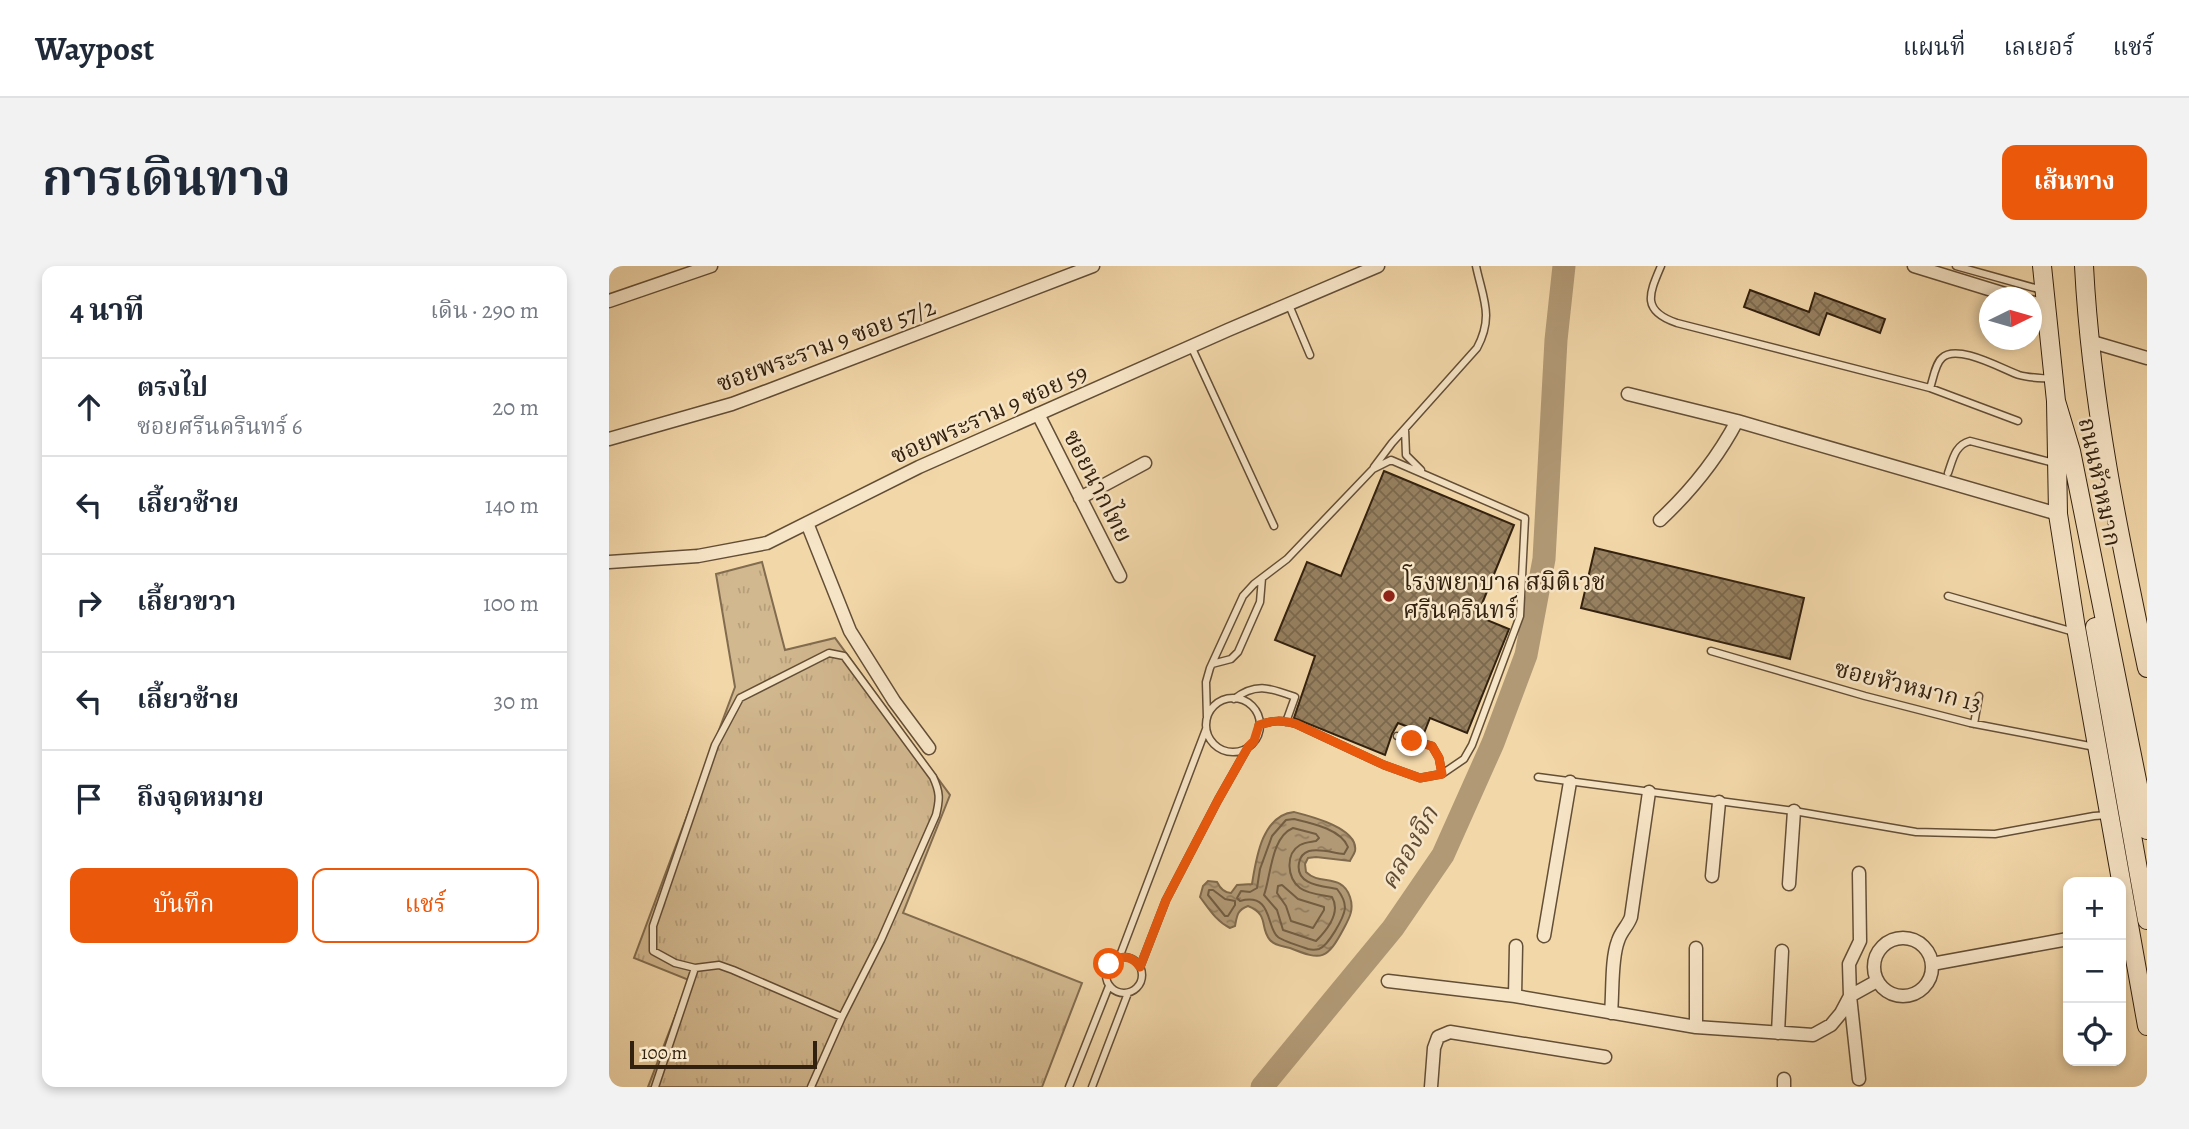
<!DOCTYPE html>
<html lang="th">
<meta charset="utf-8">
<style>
body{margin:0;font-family:Alegreya,"Noto Serif Thai",serif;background:#f2f2f3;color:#1f2937}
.controls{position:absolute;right:21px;bottom:21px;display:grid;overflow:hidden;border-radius:14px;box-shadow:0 4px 10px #0003}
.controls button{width:63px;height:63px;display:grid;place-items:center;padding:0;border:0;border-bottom:2px solid #e0e1e3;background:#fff;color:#1f2937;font:35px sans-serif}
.compass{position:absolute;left:1370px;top:21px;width:63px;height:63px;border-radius:50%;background:#fff;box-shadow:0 4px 10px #0003;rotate:85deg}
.scale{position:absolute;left:21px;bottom:18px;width:187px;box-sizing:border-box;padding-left:7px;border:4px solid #33210f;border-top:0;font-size:19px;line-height:24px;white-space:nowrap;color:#33210f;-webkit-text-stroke:5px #f7e5c7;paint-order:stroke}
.stop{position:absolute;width:21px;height:21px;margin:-16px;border:5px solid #ea580c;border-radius:50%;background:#fff}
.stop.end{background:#ea580c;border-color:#fff;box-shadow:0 2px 7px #0008}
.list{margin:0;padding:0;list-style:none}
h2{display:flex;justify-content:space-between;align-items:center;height:91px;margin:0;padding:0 28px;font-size:30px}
h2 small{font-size:23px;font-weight:400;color:#747a83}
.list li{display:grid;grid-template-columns:46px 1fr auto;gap:21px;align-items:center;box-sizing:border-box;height:98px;padding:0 28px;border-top:2px solid #e0e1e3}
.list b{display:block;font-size:26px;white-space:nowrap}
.list p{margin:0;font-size:23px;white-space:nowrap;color:#747a83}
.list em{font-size:23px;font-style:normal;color:#747a83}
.actions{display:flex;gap:14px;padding:21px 28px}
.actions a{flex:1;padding:16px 0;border:2px solid #ea580c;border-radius:14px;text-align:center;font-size:24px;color:#ea580c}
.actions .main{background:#ea580c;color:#fff}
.icon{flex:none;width:38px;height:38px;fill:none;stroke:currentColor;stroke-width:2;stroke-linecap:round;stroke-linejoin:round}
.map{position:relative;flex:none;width:1538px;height:821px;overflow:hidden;border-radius:14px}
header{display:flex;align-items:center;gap:42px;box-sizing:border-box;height:98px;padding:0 35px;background:#fff;border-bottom:2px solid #e0e1e3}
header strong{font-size:33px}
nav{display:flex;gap:38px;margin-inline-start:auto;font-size:24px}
.intro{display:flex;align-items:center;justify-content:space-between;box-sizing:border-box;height:168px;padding:0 42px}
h1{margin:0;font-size:49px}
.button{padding:18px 32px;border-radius:14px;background:#ea580c;color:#fff;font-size:24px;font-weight:700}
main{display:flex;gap:42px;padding:0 42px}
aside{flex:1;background:#fff;border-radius:14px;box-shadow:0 4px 10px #0003}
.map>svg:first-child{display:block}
.grass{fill:url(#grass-tufts);stroke:#826c4f;stroke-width:2}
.water{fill:url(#water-ripples);stroke:#7f694c;stroke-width:2}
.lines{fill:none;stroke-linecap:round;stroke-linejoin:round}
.shore{stroke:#725d42;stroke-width:2}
.river{stroke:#b19975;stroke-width:23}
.building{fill:url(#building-cross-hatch);stroke:#33210f;stroke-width:2}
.lane-casing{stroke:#634e36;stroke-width:9}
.street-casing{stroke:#634e36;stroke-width:15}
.secondary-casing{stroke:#33210f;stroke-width:20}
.lane{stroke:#f7e5c7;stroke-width:6}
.street{stroke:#f7e5c7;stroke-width:12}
.secondary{stroke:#f7e5c7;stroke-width:18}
.route{stroke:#ea580c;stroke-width:9}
.poi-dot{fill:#8f2418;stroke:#f7e5c7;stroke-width:2.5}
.labels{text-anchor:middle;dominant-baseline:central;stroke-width:5;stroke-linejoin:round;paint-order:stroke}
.street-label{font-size:24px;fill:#33210f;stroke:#f7e5c7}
.poi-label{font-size:24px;fill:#33210f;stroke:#f7e5c7;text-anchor:start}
.water-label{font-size:26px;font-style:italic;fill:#5f4b33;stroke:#f7e5c7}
</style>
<header>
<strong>Waypost</strong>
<nav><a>แผนที่</a><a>เลเยอร์</a><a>แชร์</a></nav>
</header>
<div class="intro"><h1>การเดินทาง</h1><a class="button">เส้นทาง</a></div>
<main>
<aside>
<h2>4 นาที<small>เดิน · 290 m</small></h2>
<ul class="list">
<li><svg class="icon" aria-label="ahead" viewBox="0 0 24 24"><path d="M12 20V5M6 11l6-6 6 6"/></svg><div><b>ตรงไป</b><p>ซอยศรีนครินทร์ 6</p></div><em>20 m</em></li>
<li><svg class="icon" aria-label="left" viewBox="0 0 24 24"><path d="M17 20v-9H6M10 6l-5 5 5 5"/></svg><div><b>เลี้ยวซ้าย</b></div><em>140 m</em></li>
<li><svg class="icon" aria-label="right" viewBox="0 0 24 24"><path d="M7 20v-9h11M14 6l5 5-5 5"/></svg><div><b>เลี้ยวขวา</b></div><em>100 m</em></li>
<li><svg class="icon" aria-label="left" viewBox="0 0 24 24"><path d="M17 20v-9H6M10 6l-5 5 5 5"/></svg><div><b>เลี้ยวซ้าย</b></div><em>30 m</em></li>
<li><svg class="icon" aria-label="arrive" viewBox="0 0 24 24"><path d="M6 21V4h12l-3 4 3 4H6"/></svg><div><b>ถึงจุดหมาย</b></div></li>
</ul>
<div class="actions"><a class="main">บันทึก</a><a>แชร์</a></div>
</aside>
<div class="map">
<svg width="1538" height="821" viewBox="0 0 1538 821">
<defs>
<pattern id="grass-tufts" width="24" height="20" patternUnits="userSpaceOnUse" patternTransform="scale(1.75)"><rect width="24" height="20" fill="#d2b88f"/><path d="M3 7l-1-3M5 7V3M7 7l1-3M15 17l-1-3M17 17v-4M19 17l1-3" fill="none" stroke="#b59e7a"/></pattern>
<pattern id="water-ripples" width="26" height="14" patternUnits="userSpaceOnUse" patternTransform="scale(1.75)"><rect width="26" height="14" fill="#b19975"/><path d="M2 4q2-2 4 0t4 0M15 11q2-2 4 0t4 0" fill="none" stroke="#917c5e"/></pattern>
<pattern id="building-cross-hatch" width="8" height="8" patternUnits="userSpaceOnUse" patternTransform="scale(1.75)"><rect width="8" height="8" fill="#96805f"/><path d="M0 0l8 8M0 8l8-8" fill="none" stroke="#7b684d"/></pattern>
</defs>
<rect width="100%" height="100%" fill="#f2d7a9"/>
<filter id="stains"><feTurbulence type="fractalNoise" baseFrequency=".00286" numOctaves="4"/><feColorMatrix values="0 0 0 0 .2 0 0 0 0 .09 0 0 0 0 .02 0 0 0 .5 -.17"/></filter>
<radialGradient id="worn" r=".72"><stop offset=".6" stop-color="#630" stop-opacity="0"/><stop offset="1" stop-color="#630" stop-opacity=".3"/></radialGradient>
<!-- grass -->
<path class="grass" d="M153,296L176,384L226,372L341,529L294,647L473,717L433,821H39L80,714L25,692L126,421L107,308Z"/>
<!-- water -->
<path class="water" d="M685,546C701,550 750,562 746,585C745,589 742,592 741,595L707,591L699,592L696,598L697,606C711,620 733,607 741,631C745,643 741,651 735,662C718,694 713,695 681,682C674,680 666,680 661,674C650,661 661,649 639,640C628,644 628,650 626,660L621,662C607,655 600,643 591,631L594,620L599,615L608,616C611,622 615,627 622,627L628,619L643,618C647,593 653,549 685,546Z"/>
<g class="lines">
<!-- shore -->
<path class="shore" d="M685,553C702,557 732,563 739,581L735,588C724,587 711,582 700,585C694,587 691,591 690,597C686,619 713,620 728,623C732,628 736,635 736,642C735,652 719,680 710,683C706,684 703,684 699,683C693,681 674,675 669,671C657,662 664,626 631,635L628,632L632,625L641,626L648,622L651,603L663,570L677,554Z
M684,562L707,568L710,572L707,575C702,576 696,576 691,579C676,588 678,612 691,622C699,628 713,629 723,631C732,646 718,664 707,675L674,664L668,644L655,629C662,610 662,571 684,562Z
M673,619L689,633L715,641V644L704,662L682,655L677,640L668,627L669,620Z
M600,624H604L616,633L626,635V639L619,650H616L599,629Z"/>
<!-- river -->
<path class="river" d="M653,821L784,662L834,589L884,477L917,389L935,293L947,74L955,0"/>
</g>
<!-- building -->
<path class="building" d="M1141,24L1200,46L1206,27L1276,53L1271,67L1218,47L1210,69L1135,41Z
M775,205L905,259L868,350L900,363L858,467L821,452L815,467L789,457L783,468L776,489L685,452L706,390L666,374L698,296L732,310Z
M986,282L1195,332L1181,393L972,342Z"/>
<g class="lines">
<defs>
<path id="lane" d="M1052,0C1040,28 1032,45 1068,57L1321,122C1324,114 1326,98 1333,92C1348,77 1393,103 1410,109C1420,112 1432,112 1443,113
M1347,0L1433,24
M680,39L701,89
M582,80L665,260
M1321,122L1409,155
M796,163L797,189L812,204
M765,201L783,177L868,82C885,50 874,33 867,0
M1339,207C1344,193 1346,179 1361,175L1445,197
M1339,330L1465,366
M1102,385L1256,430L1361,457L1486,481
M603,398L622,393L629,386L651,336L653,312
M597 459a27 27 0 1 1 54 0a27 27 0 1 1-54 0Z
M625,433C647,416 661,422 686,431L677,456
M598,452L597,416L601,402L634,330L645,318L678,293L764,203L782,194L916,252L911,350L863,479L855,493L833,508L811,512L775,499L687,458C673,454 664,454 650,459
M1365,458L1370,430
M788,470L823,480L830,492L833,508
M929,511L1185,545L1307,566L1386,568L1485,550L1499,549
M497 709a18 18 0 1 1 36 0a18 18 0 1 1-36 0Z
M510,692L597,463
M531,701L557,634L609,534L639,481
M86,702L110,699L124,704L233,751
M46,821L86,702L66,697L44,685V660L106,479L131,432L220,387L235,390L324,511C331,526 331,533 327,549L272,674L233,751L202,821
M460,821L500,720
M483,821L519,727"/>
<path id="street" d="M1305,0L1409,32
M0,35L102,0
M1422,36L1436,40
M1480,75L1538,92
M1019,128L1128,155L1449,248
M429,148L511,310
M0,173L123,138L158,125L484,0
M471,232L536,197
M1051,254C1082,225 1108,193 1128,155
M198,257L241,365L285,435L320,482
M0,296L89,290L158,277L310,201L619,64L769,0
M1103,610L1110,536
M1180,618L1185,545
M935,670L961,516
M1265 701a29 29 0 1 1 58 0a29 29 0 1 1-58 0Z
M1087,682V761
M1323,698L1459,673
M779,715L906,730L1087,761L1204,769L1222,759L1232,747L1241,730L1240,698L1251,675L1250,607
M906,730L907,680
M1002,747C1004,726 1002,693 1009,675C1012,665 1019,660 1022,651L1040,526
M1169,767L1173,685
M1250,813L1241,730L1268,715
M822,821L825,782L829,771L841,766L996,791
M1175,821V813"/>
<path id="secondary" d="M1433,0L1447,135L1462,185L1538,564
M1475,0C1482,136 1510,269 1538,402
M1447,135L1449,248L1466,356L1538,760
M1486,361L1538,654"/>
</defs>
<!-- lane casing -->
<use href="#lane" class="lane-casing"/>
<!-- street casing -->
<use href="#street" class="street-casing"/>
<!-- secondary casing -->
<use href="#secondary" class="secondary-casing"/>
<!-- lane -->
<use href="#lane" class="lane"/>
<!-- street -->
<use href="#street" class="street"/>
<!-- secondary -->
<use href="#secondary" class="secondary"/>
</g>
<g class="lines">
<!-- route -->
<path class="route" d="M500,698C510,688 523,689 531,701L557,634L609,534L639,481L645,475L650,459C664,454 673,454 687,458L775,499L811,512L833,508L830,492L823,480L803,475"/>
</g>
<!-- markers -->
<circle class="poi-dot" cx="780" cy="330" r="7"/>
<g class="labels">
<!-- street labels -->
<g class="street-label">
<text transform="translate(217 79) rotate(-20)">ซอยพระราม 9 ซอย 57/2</text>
<text transform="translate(380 148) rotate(-24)">ซอยพระราม 9 ซอย 59</text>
<text transform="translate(1491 216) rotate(78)">ถนนหัวหมาก</text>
<text transform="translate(489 220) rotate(63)">ซอยนากไทย</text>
<text transform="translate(1299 420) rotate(14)">ซอยหัวหมาก 13</text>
</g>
<!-- poi labels -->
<g class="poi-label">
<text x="794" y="316">โรงพยาบาล สมิติเวช<tspan x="794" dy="28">ศรีนครินทร์</tspan></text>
</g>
<!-- water labels -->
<g class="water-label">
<text transform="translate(800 582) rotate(-60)">คลองจิก</text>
</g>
</g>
<rect width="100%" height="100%" filter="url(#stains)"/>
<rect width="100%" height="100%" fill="url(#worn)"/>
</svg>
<div class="controls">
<button>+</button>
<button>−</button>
<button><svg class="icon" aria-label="locate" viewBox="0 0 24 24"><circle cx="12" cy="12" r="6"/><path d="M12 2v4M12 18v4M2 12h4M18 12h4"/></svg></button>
</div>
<svg class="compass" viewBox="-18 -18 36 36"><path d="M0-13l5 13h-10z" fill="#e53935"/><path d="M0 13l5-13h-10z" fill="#747a83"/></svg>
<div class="scale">100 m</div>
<div class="stop" style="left:500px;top:698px"></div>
<div class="stop end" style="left:803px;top:475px"></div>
</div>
</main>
